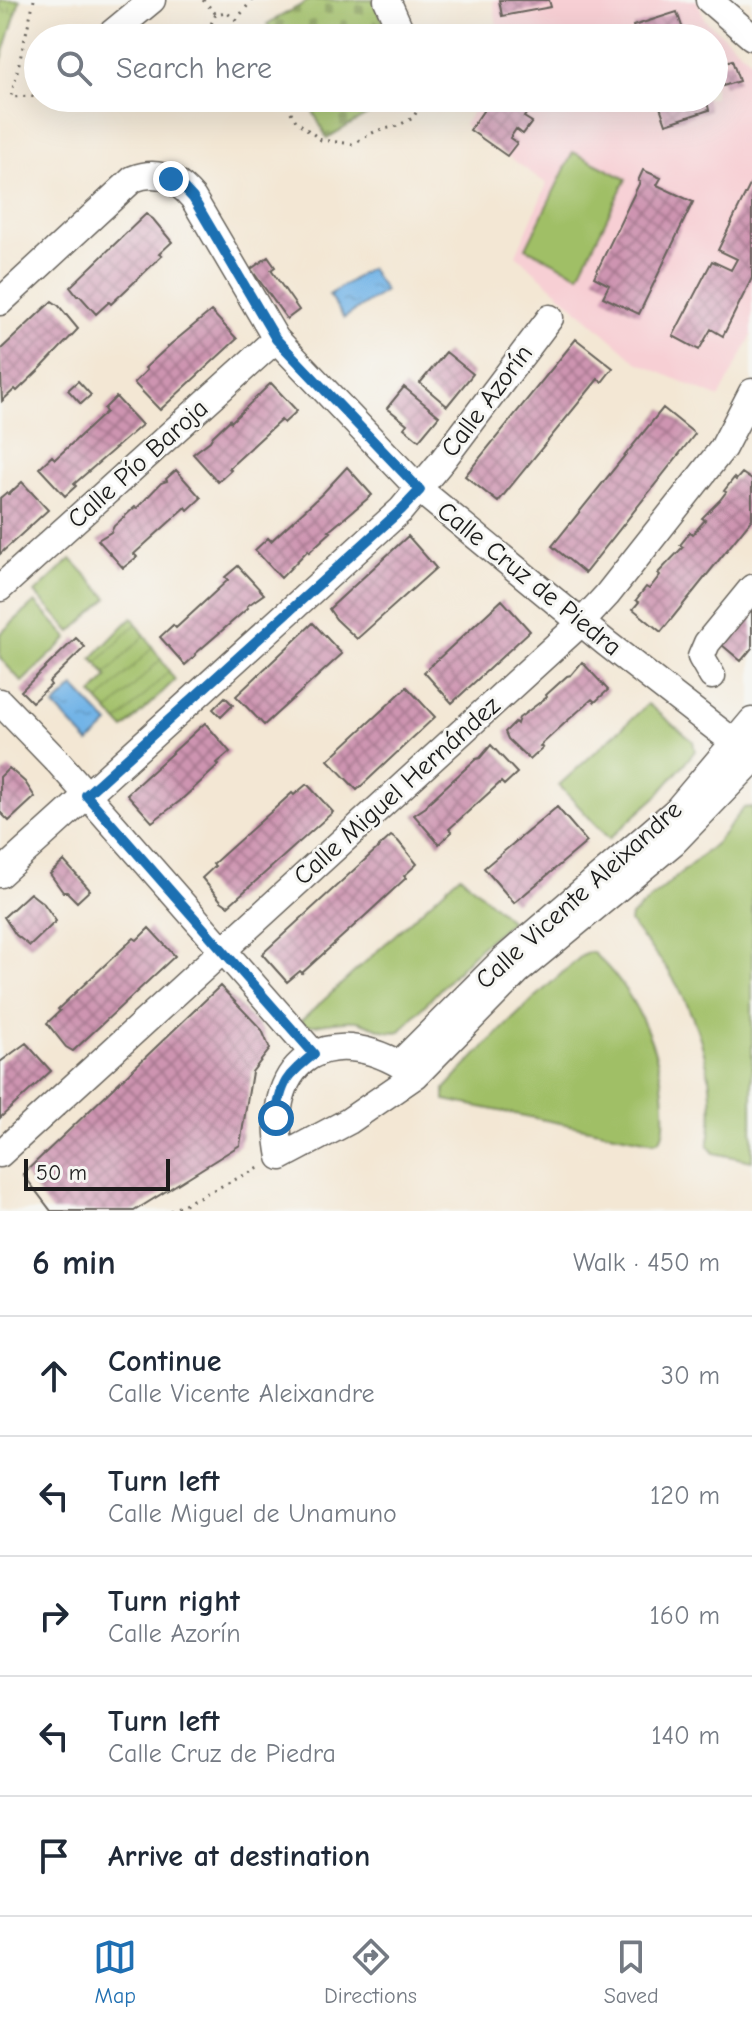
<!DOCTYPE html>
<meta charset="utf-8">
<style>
body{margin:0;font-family:"Comic Neue",sans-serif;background:#f6f6f7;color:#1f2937}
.scale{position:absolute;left:24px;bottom:20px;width:146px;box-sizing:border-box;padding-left:8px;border:4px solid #1c1c1c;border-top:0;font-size:22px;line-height:28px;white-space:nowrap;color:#1c1c1c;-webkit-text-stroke:6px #f6f6f2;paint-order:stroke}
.stop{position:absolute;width:24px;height:24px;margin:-18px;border:6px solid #1f6fb2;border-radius:50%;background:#fff}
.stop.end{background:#1f6fb2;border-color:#fff;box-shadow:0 2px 8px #0008}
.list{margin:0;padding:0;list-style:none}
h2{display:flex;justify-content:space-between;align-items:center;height:104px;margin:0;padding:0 32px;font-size:34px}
h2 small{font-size:26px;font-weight:400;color:#747a83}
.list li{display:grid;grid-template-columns:52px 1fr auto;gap:24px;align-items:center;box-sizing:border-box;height:120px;padding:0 32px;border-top:2px solid #e0e1e3}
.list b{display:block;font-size:30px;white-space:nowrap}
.list p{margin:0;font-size:26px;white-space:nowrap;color:#747a83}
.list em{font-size:26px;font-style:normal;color:#747a83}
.icon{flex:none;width:44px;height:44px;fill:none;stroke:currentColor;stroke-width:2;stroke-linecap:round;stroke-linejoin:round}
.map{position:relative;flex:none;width:752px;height:1211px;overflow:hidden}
.search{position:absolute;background:#fff;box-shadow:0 8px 32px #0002;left:24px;right:24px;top:24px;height:88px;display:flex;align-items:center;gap:20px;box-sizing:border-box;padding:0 28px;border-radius:44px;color:#747a83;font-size:30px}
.sheet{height:704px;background:#fff}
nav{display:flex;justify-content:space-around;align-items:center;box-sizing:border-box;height:112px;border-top:2px solid #e0e1e3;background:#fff;font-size:22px;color:#747a83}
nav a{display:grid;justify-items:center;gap:4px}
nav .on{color:#1f6fb2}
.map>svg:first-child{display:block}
.built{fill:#f7cfd4}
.grass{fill:#a0bf66;stroke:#5e6e41;stroke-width:2}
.cemetery{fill:url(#cemetery-stones);stroke:#5e6e41;stroke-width:2}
.park{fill:url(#park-tufts);stroke:#5e6e41;stroke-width:2}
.garden{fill:url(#garden-furrows);stroke:#5e6e41;stroke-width:2}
.water{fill:url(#water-ripples);stroke:#476882;stroke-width:2}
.building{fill:url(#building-cross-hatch)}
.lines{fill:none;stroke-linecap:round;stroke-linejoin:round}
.minor-casing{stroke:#67635c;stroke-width:29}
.path{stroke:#67635c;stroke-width:3;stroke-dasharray:2 6;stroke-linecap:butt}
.minor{stroke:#fff;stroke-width:26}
.route{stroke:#1f6fb2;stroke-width:10}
.labels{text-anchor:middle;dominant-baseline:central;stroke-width:6;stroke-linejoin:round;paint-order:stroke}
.street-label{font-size:26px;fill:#1c1c1c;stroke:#f6f6f2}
</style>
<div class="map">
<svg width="752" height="1211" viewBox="0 0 752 1211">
<defs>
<pattern id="cemetery-stones" width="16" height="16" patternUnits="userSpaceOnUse" patternTransform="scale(2)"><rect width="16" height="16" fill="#a0bf66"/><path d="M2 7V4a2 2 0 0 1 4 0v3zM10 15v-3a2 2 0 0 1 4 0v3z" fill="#829a53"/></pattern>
<pattern id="park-tufts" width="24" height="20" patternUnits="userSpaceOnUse" patternTransform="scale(2)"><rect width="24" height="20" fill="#a0bf66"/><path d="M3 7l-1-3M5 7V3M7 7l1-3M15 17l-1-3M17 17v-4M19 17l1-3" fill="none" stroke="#829a53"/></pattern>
<pattern id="garden-furrows" width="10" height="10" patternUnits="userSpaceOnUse" patternTransform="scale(2)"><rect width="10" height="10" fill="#a0bf66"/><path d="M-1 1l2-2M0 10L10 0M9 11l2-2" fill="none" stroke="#829a53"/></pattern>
<pattern id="water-ripples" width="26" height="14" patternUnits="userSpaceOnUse" patternTransform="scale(2)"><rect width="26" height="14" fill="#72b4e7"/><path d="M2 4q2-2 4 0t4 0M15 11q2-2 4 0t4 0" fill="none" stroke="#629ac6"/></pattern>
<pattern id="building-cross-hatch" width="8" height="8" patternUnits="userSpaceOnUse" patternTransform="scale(2)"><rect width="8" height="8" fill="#ce94b1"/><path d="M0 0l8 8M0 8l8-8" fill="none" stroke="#a6788f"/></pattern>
</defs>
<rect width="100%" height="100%" fill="#f6f6f2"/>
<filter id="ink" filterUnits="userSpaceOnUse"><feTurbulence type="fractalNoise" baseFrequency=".0125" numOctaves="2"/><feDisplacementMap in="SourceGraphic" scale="16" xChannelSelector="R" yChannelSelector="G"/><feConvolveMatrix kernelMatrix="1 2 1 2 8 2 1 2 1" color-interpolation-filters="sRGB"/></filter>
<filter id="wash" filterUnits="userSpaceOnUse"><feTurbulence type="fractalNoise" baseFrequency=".006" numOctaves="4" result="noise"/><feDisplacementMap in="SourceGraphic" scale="32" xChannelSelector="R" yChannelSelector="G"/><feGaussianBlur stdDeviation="1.8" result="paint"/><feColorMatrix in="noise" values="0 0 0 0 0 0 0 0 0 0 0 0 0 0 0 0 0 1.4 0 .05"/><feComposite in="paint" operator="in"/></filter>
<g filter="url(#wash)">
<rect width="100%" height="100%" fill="#f3e7d4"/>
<!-- built -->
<path class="built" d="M493,0H697L705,20L752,61V335L719,398L637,362L516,255L547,184L464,125L481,98H714V38H499Z"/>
<!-- grass -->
<path class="grass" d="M573,152L626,179L579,275L526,248Z
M71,559L108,598L71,632L35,593Z
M35,602L68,638L22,682L0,658V634Z
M648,704L693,741L695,751L658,795L609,839L559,785Z
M752,807V1161L714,1153L708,1146C720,1088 700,1019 668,970C656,953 641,939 630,922L631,916L716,843L744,808Z
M460,875L511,921L479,948L400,1031C386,1035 371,1024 357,1021C339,1019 323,1025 306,1026L301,1021Z
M592,952C634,988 661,1049 664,1103C664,1115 666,1130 660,1140L654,1142L445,1100V1089C489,1040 535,996 585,953Z"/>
<!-- cemetery -->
<path class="cemetery" d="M310,0H373L391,38H275L267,24Z
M306,98H396L327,138Z"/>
<!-- park -->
<path class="park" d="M0,0H20L0,65Z"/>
<!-- garden -->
<path class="garden" d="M132,617L175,680L124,729L92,694L108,677L92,658Z"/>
<!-- water -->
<path class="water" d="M370,268L385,291L344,318L329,295Z
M74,687L109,724L89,743L54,706Z"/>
<g id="blocks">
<!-- building -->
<path class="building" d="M499,0H549L551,7L502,16Z
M677,12L686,38H637L633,26Z
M732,60L739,81L723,86L717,65Z
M492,98H541L546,102L538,113L531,108L524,117L532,122L523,134L516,129L510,138L517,143L507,156L470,130Z
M657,98H706L709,110L666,124Z
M643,170L661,178L657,185L693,202L639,314L603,297L609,285L594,277L640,182L638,181Z
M752,181V278L723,336L711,329L699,350L673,336L712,261L731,270L737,259L718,250Z
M146,214L153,219L172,242L159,254L162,256L111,304L109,302L96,314L80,296H77L70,287Z
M268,257L275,267L271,270L299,310L287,319L251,269Z
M52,301L59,306L78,329L42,367L17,391L15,389L2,401L0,350Z
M211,311L237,339L160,410L134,383L147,370L145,368L171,344Z
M576,339L613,368L602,382L598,379L498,502L465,476Z
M446,352L473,374L447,406L420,383Z
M78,381L91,395L81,404L68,390Z
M271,383L297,411L284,423L281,420L229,468L231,470L218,482L193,454L210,441L213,436L230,420L231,422Z
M404,387L439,416L419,440L404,428L407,424L387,408Z
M116,397L142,425L74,484L76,486L65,496L39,468L52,456L55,459L106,412L104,409Z
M663,408L695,434L585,573L552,546Z
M347,467L372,495L329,531L331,532L309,552L308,550L281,578L255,550L268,538L271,541L323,493Z
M176,470L201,498L188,510L186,507L134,554L137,557L123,568L98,540L111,532L114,526L135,507L137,508L161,483L167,481L166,479Z
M742,473L752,480V519L661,632L633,609L639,602L636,600L646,587L649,589L660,575L658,573L683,547L680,545L685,539L690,532L693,534L705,520L702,518L720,500L726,492L724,491L734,478L736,480Z
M22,482L48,510L0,554V498L7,492L9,494Z
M408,536L436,568L357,639L336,619L329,609Z
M238,566L264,594L247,606L248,608L195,654L196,655L185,665L160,637L173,625L176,628L228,580L225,577Z
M752,597V648L741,661L716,640Z
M502,600L530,631L452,703L424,672Z
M313,623L342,654L264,725L236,696Z
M76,638L85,647L49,682L51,685L32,702L21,691Z
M582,662L608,690L595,702L592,699L566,722L540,746L543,748L530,760L508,739L505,732L515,722L517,724L519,718L547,697L546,695L567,676L571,675Z
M407,687L435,717L357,790L328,760Z
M225,697L233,705L221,717L213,709Z
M205,723L230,752L217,763L219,765L180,801L152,822L127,794Z
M491,745L517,773L504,785L501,782L449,829L452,832L439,844L414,815L426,807L429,802L476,759L480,758Z
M9,768L25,782L35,797L9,821L0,812V777Z
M307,784L333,812L228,906L221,901L202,878L215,866L213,864L292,793L294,795Z
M557,807L587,842L514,903L484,868Z
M391,836L398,841L417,864L404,876L406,878L367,914L302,973L300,971L287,982L262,954Z
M64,861L90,890L77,902L67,892H63L50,874Z
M30,893L44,904L56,921L30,946L16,935L4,917Z
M149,928L175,956L73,1051L66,1047L47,1023L60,1011L58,1009L109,961L134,938L137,940Z
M220,986L262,1030L270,1049L252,1072L240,1145L134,1211H51L23,1174Z
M26,1043L51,1071L0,1118V1062Z"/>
</g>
</g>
<g filter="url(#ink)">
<use href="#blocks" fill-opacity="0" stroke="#67635c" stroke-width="2"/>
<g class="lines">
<defs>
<path id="minor" d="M387,0L402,34
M709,0L752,37
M106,38L152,0
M0,302L133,179C158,169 177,179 193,198L276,339L420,490L606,643L735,743L743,748L752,749
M0,588L276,339
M712,676L701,657L707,643L752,588
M0,702L59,763L314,1054
M0,874L401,510L442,461L550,318
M400,1063L503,960L677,810L752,721
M416,1075C335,1017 261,1055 281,1157L349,1121L416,1075L518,971L674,842L752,761
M0,1154L581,623L607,595L723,448L752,392"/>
</defs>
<!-- minor casing -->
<use href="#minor" class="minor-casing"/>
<!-- path -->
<path class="path" d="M34,0L11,97L33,96L38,92
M203,0L216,14
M236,20L252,0
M233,37L218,38L210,26L216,14L226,12L236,20L234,38
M283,98L296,121L321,140L352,144L378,130L395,127L413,118L424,98
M170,1211L259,1168"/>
<!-- minor -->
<use href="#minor" class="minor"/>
</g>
</g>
<g class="lines" filter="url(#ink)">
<!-- route -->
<path class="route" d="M171,179L181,185L193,198L276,339L420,490L401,510L86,795L314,1054C286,1077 281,1081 276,1118"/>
</g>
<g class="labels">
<!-- street labels -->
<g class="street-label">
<text transform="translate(487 401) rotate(-53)">Calle Azorín</text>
<text transform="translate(138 464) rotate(-42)">Calle Pío Baroja</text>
<text transform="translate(529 579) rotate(39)">Calle Cruz de Piedra</text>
<text transform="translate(397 791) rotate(-42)">Calle Miguel Hernández</text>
<text transform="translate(579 895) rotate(-42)">Calle Vicente Aleixandre</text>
</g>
</g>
</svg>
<div class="scale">50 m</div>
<div class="stop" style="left:276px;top:1118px"></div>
<div class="stop end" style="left:171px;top:179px"></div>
<div class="search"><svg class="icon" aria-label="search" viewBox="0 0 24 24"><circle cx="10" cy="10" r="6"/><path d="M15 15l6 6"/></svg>Search here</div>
</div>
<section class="sheet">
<h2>6 min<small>Walk · 450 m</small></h2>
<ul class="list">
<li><svg class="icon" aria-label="ahead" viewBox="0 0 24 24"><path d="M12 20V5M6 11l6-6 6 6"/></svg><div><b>Continue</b><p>Calle Vicente Aleixandre</p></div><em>30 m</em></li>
<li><svg class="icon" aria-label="left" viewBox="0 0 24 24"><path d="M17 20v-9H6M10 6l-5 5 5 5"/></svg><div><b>Turn left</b><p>Calle Miguel de Unamuno</p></div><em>120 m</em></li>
<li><svg class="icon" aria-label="right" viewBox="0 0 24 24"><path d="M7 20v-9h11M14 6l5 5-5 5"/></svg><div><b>Turn right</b><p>Calle Azorín</p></div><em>160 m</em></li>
<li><svg class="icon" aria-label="left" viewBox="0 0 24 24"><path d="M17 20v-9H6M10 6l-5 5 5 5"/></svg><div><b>Turn left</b><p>Calle Cruz de Piedra</p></div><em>140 m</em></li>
<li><svg class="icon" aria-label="arrive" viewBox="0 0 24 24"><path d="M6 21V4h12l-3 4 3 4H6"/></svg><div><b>Arrive at destination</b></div></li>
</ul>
</section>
<nav>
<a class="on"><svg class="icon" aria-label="map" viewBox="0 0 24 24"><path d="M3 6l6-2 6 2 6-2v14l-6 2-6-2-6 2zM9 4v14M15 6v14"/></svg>Map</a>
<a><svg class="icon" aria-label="directions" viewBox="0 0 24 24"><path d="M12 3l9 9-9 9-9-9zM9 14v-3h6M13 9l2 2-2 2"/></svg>Directions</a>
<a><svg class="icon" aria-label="saved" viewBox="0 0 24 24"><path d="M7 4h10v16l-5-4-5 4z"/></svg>Saved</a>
</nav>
